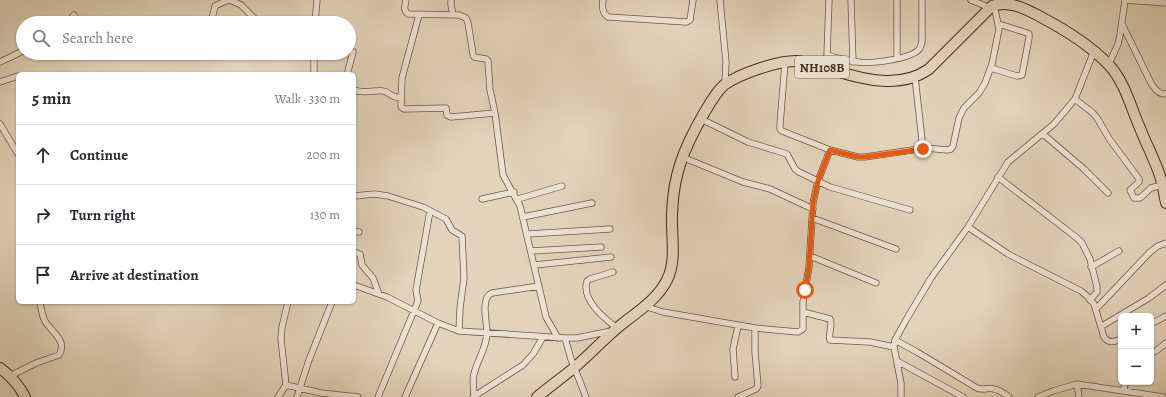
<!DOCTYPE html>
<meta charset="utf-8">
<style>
body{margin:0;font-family:Alegreya,serif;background:#f2f2f3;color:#2b2b33}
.controls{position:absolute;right:12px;bottom:12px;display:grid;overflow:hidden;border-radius:6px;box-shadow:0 1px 3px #0004}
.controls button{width:36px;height:36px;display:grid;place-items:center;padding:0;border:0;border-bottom:1px solid #e1e1e2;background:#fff;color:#2b2b33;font:20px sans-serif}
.stop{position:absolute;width:12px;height:12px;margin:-9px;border:3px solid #ea580c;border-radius:50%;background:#fff}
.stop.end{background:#ea580c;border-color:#fff;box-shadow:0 1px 4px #0008}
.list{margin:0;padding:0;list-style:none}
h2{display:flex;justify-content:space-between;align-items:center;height:52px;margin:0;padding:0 16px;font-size:17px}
h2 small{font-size:13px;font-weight:400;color:#7c7c81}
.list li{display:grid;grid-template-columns:26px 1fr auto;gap:12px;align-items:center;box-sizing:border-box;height:60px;padding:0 16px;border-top:1px solid #e1e1e2}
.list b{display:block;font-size:15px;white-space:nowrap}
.list em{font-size:13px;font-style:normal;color:#7c7c81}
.icon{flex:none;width:22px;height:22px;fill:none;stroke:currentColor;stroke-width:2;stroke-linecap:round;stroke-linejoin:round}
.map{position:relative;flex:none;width:1166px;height:397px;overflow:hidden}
.search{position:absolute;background:#fff;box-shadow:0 1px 3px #0004;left:16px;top:16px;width:340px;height:44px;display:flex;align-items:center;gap:10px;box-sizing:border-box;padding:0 14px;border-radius:22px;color:#7c7c81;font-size:15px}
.panel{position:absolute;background:#fff;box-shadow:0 1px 3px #0004;left:16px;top:72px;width:340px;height:232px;border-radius:6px}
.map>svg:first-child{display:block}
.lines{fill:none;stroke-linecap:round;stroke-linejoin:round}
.street-casing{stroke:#6d5644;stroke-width:7}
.highway-casing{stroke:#462c1c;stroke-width:12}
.street{stroke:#ece2d2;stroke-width:5.5}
.highway{stroke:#e2d3ba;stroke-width:10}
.route{stroke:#ea580c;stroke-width:5}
.labels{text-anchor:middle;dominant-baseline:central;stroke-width:3;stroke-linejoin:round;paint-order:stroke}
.shield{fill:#ece2d2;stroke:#786353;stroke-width:1}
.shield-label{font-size:13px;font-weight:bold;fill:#462c1c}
</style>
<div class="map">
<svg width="1166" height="397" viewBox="0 0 1166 397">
<rect width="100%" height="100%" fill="#e2d3ba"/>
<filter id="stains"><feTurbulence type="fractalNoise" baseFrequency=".005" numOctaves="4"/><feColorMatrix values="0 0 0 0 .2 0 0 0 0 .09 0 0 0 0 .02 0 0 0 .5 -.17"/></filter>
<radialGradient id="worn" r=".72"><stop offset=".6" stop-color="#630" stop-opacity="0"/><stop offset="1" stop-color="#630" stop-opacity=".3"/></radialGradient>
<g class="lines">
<defs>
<path id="street" d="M230,0L241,5L259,23
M406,0C405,6 403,10 408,14L459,15L466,18L468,23L473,54L474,57L486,59L488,61L490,90L495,113L503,175L520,206L546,317L558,338
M451,0V5L453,15
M603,0C602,7 602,13 608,17L686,22L690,20L693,0
M720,0L726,62L725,84
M851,0L853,62
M897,0V58
M971,0L990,8
M1125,0L1166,3
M419,15L402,78L401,107L404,109L446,108L447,115L451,117L495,113
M67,23L74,15
M211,23L215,6L228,0
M315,23L317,0
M1122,24L1151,83C1155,89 1158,94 1166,94
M314,53V74
M827,55C837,58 847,61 858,62C870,64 914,59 920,48C921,46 921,44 922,42V0
M0,62L23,51
M785,62L780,125V129L782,131L830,150L858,157H865L926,148L947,150L951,149L953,146L959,118L964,108L979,93L985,83L992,64L999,29L994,5
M1109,64L1118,44L1120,35L1125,0
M991,68L1017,76L1022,75L1029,38V34L1027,33L999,24
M828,69L827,55L829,0
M348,74V71L353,52
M915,77L923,149
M0,82L18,76
M354,90C363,94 373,90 383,91C390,92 389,97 401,98
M1075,99L1093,113L1097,118L1110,140L1139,179V182L1130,190L1134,198H1140L1151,188L1162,185
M701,119L748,142L787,154L795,169L799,172L830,187L910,210
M0,124L18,154
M1043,134L1084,169L1108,193
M682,157L743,182L770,189L813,209
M998,177L1077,238L1082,243L1090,259L1097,287V292L1090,300
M354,196L375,194L388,196L423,207L446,219L452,230L462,236L464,278L460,308L459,331
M482,199L514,192
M518,199L562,186
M523,217L592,203
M812,218L896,249
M968,227L1008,254L1081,291L1087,296L1094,304L1104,337C1109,344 1114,342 1121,339
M354,231L359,232
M528,234L610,229
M531,251L601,247
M354,252L360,254L362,265L373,278L379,294
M810,256L876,283
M535,265L611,257
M1091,267L1119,251
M613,272L590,279L587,281C581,300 604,318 617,328
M354,285L387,297L438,323L459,331L565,338H577L611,331
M644,306L663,312L755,328V352L758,386L756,389L738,397
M1096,309L1150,252L1158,246L1166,243
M803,312L830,319C833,326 828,333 830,340L870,342L894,347
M1151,324L1166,316
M1102,326L1149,298L1166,285
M755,328L798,332L803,329V302L809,267L813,203L818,181L830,150
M565,338L571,359L586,397
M895,340L917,352L977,388C983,391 988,387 994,389C999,390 1005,394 1009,397
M1151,353L1156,351L1166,343
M897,361L963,397
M10,376L36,363L59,355C68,340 51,332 45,321C42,316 41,308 40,302
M735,377L733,349L738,326
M286,385L321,393L358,397
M1123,391L1126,382
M474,396C474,389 472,381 474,374C477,360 486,350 487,333C487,322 480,298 492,293L539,286
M278,397L286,385L281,339L282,327L288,302
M297,397L309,360L332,302
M378,397L418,301L416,290L430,211
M405,397L438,323
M473,397L523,365L533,354L543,337
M901,397V383L894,347L895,340L906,320L931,278L968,227L1008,162L1054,124L1075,99L1094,51
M1038,397L1053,391L1077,384
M1079,397L1077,384L1163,397"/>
<path id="highway" d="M0,368C11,376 19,385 25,397
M537,397C549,387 563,377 575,367C589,355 601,342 615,330C633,314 656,302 667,280C677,260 671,236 672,214C673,175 684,148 703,115C709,105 715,93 724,85C739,74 779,60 798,61C810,62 822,67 833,70C864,80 901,89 929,69L992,6C1008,0 1024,8 1039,16C1064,29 1090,45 1109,65C1125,82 1131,108 1140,128C1146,144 1155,160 1160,176C1163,185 1164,194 1166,203"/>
</defs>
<!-- street casing -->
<use href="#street" class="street-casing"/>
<!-- highway casing -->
<use href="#highway" class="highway-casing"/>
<!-- street -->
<use href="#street" class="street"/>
<!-- highway -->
<use href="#highway" class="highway"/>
</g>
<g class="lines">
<!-- route -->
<path class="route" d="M805,290L809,267L813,203L818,181L830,150L858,157H865L923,149"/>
</g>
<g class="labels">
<!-- shield labels -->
<rect class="shield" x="795" y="56" width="54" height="22" rx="3"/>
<g class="shield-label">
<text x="822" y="67">NH108B</text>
</g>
</g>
<rect width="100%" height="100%" filter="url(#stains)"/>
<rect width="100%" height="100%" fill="url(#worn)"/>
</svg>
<div class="controls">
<button>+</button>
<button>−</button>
</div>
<div class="stop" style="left:805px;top:290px"></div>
<div class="stop end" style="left:923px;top:149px"></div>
<div class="search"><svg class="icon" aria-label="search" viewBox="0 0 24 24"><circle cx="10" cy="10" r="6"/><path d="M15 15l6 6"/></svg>Search here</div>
<section class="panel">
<h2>5 min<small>Walk · 330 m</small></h2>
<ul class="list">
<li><svg class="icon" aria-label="ahead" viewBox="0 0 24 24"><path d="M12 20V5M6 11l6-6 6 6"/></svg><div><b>Continue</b></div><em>200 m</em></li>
<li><svg class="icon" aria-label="right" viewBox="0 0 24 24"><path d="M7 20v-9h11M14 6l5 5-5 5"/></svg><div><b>Turn right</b></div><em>130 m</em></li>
<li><svg class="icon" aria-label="arrive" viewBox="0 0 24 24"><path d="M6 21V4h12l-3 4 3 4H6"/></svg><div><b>Arrive at destination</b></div></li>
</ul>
</section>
</div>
